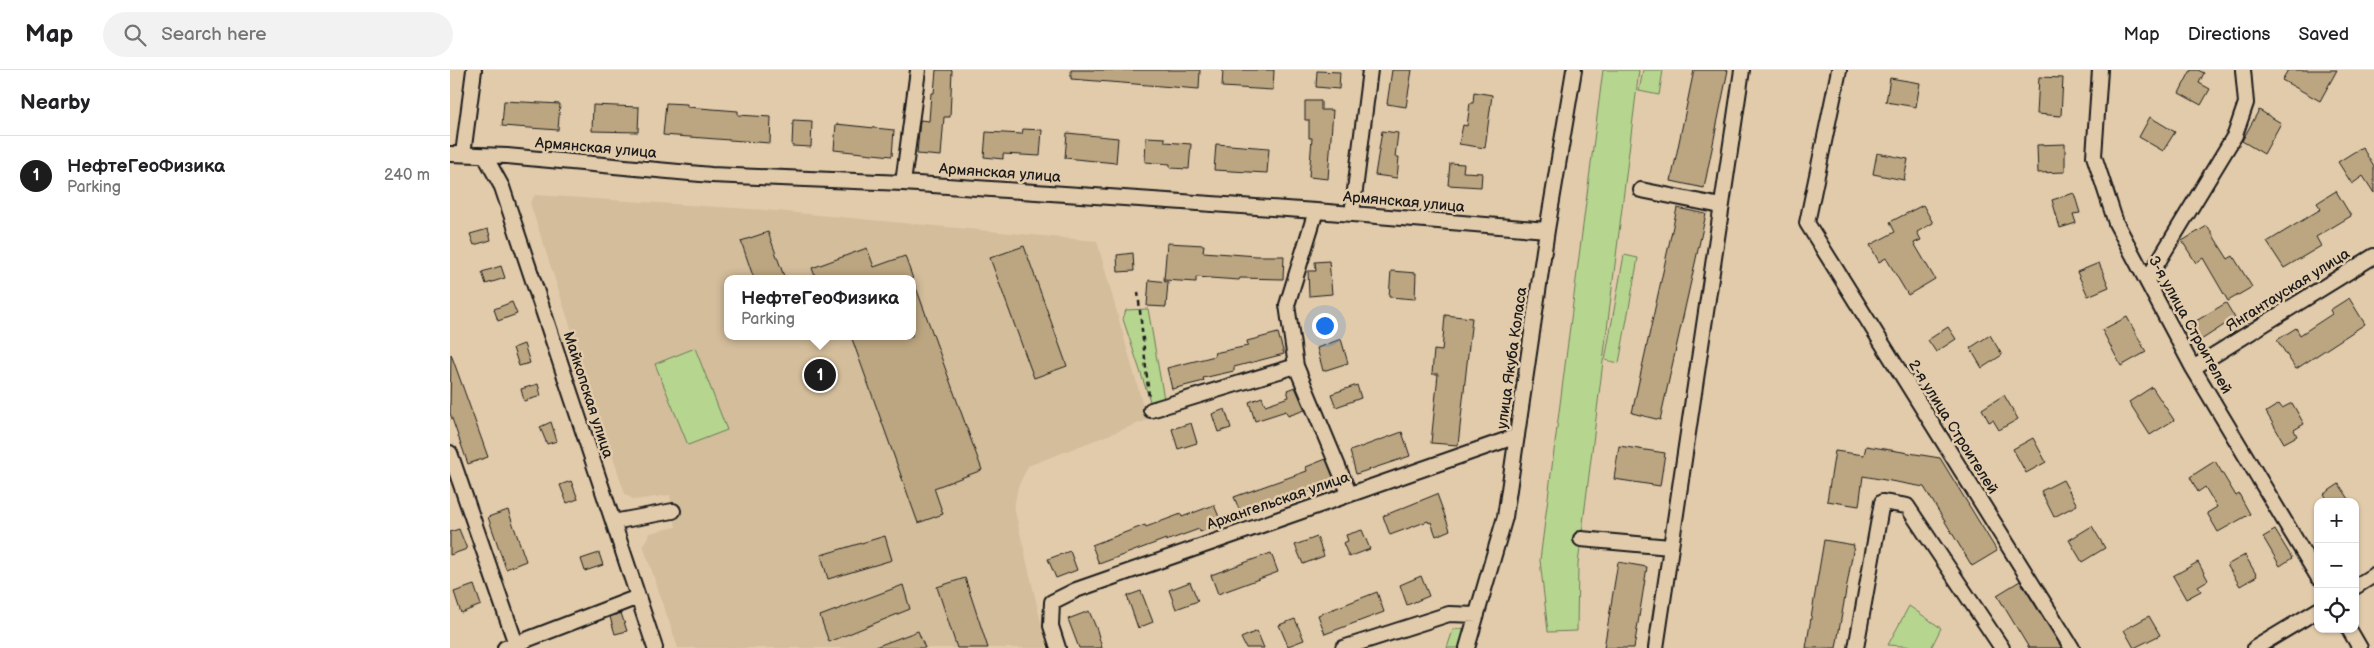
<!DOCTYPE html>
<meta charset="utf-8">
<style>
body{margin:0;font-family:"Balsamiq Sans",sans-serif;background:#f2f2f2;color:#202124}
.controls{position:absolute;right:15px;bottom:15px;display:grid;overflow:hidden;border-radius:10px;box-shadow:0 1px 4px #0004}
.controls button{width:45px;height:45px;display:grid;place-items:center;padding:0;border:0;border-bottom:1px solid #e0e0e0;background:#fff;color:#202124;font:25px sans-serif}
.you{position:absolute;left:874px;top:255px;width:18px;height:18px;margin:-12px;border:4px solid #fff;border-radius:50%;background:#1a73e8;box-shadow:0 0 0 8px #1a73e833}
.badge{display:grid;place-items:center;width:32px;height:32px;border-radius:50%;background:#1c1c1c;color:#fff;font-size:16px;font-weight:700}
.pin{position:absolute;translate:-50% -50%;border:2px solid #fff;box-shadow:0 1px 5px #0006}
.popup{position:absolute;left:274px;top:205px;width:192px;height:65px;box-sizing:border-box;display:grid;place-content:center;border-radius:10px;background:#fff;filter:drop-shadow(0 1px 4px #0005);font-size:16px;white-space:nowrap;color:#757577}
.popup b{font-size:19px;color:#202124}
.popup::after{content:'';position:absolute;left:50%;top:100%;margin-left:-10px;border:10px solid transparent;border-top-color:#fff}
.list{margin:0;padding:0;list-style:none}
h2{display:flex;justify-content:space-between;align-items:center;height:65px;margin:0;padding:0 20px;font-size:21px}
h2 small{font-size:16px;font-weight:400;color:#757577}
.list li{display:grid;grid-template-columns:32px 1fr auto;gap:15px;align-items:center;box-sizing:border-box;height:80px;padding:0 20px;border-top:1px solid #e0e0e0}
.list b{display:block;font-size:19px;white-space:nowrap}
.list p{margin:0;font-size:16px;white-space:nowrap;color:#757577}
.list em{font-size:16px;font-style:normal;color:#757577}
.icon{flex:none;width:28px;height:28px;fill:none;stroke:currentColor;stroke-width:2;stroke-linecap:round;stroke-linejoin:round}
.map{position:relative;flex:none;width:1924px;height:578px;overflow:hidden}
header{display:flex;align-items:center;gap:30px;box-sizing:border-box;height:70px;padding:0 25px;background:#fff;border-bottom:1px solid #e0e0e0}
header strong{font-size:24px}
nav{display:flex;gap:28px;margin-inline-start:auto;font-size:18px}
.search{width:350px;height:45px;background:#f2f2f2;display:flex;align-items:center;gap:12px;box-sizing:border-box;padding:0 18px;border-radius:28px;color:#757577;font-size:19px}
main{display:flex}
aside{flex:1;background:#fff}
.map>svg:first-child{display:block}
.built{fill:#d3bd9b;fill-rule:evenodd}
.green{fill:#b6d68f;stroke:#697956}
.building{fill:#bca681;stroke:#1c1c1c}
.lines{fill:none;stroke-linecap:round;stroke-linejoin:round}
.minor-casing{stroke:#1c1c1c;stroke-width:18}
.path{stroke:#1c1c1c;stroke-width:2.5;stroke-dasharray:5 4;stroke-linecap:butt}
.minor{stroke:#e2cbab;stroke-width:14}
.labels{text-anchor:middle;dominant-baseline:central;stroke-width:5;stroke-linejoin:round;paint-order:stroke}
.street-label{font-size:15px;fill:#1c1c1c;stroke:#e2cbab}
</style>
<header>
<strong>Map</strong>
<div class="search"><svg class="icon" aria-label="search" viewBox="0 0 24 24"><circle cx="10" cy="10" r="6"/><path d="M15 15l6 6"/></svg>Search here</div>
<nav><a>Map</a><a>Directions</a><a>Saved</a></nav>
</header>
<main>
<aside>
<h2>Nearby<small></small></h2>
<ul class="list">
<li><span class="badge">1</span><div><b>НефтеГеоФизика</b><p>Parking</p></div><em>240 m</em></li>
</ul>
</aside>
<div class="map">
<svg width="1924" height="578" viewBox="0 0 1924 578">
<rect width="100%" height="100%" fill="#e2cbab"/>
<filter id="ink" filterUnits="userSpaceOnUse"><feTurbulence type="fractalNoise" baseFrequency=".02" numOctaves="2"/><feDisplacementMap in="SourceGraphic" scale="10" xChannelSelector="R" yChannelSelector="G"/><feConvolveMatrix kernelMatrix="1 2 1 2 8 2 1 2 1" color-interpolation-filters="sRGB"/></filter>
<g filter="url(#ink)">
<!-- built -->
<path class="built" d="M85,125L315,140L647,171L697,350L578,396L568,417L564,437L597,578H228L193,475L200,463L226,457L220,425L184,430L175,424L80,133ZM278,209H462V266H278Z"/>
<!-- green -->
<path class="green" d="M1153,0H1189L1128,494L1127,561L1098,562L1090,490Z
M1193,0H1213L1209,25L1189,21Z
M1174,185L1188,188L1169,293L1155,290Z
M698,239L714,329L701,334L673,249L676,240Z
M245,278L277,360L238,375L205,294Z
M1459,536L1491,558L1481,578L1438,575Z
M1021,557L1015,578H997L1003,560Z"/>
<!-- building -->
<path class="building" d="M486,0H502L500,47H494L491,86L467,84L470,50L479,51L481,23H484Z
M621,0H750L749,19L621,9Z
M773,0H824L823,20L772,17Z
M942,0H962L956,37L937,34Z
M1244,0H1278L1254,118L1221,111Z
M1741,0H1748L1754,3L1749,13L1760,19L1751,35L1729,23Z
M1838,0H1887L1870,31L1832,10Z
M867,1L890,2L889,19L866,17Z
M1589,7L1613,8L1611,46L1587,44Z
M1440,8L1470,13L1466,37L1436,32Z
M1024,22L1042,25L1035,78L1009,74L1013,55L1017,56L1020,33H1023Z
M54,31L110,34L108,60L52,56Z
M855,31H871V40H883L878,109L859,107L862,68H859V50H855Z
M216,33L237,34V37L288,41V45L321,47L320,73L213,65Z
M143,35L189,37L188,62L142,61Z
M1809,40L1831,53L1814,84L1792,71Z
M1700,47L1725,62L1713,81L1689,67Z
M343,50L362,51L361,77L342,76Z
M386,54L444,60L442,86L384,80Z
M573,59L592,60L590,86L553,84V89L534,87L536,62L572,64Z
M932,61L948,63L945,87H949L947,108L925,105Z
M617,63L668,68L666,93L615,88Z
M696,67L715,68V72L741,74L739,99L720,98V94L695,92Z
M766,74L819,78L817,103L764,100Z
M1615,74V102L1588,103L1587,75Z
M1912,77L1924,97V123L1913,106L1902,114L1888,92Z
M1427,83L1458,89L1454,110L1423,104Z
M1000,93L1014,94L1013,102L1032,103L1031,117L998,115Z
M1886,121L1901,146L1866,167L1871,176L1834,198L1817,172L1871,139L1867,133Z
M1624,123L1630,143L1623,144L1626,153L1610,158L1602,130Z
M1473,135L1483,153L1467,162L1471,170L1464,173L1485,209L1458,225L1436,188L1429,192L1420,175L1445,162L1440,152Z
M1227,138L1256,144L1210,350L1182,343Z
M1757,156L1778,189L1783,186L1802,217L1778,231L1753,188L1746,193L1732,171Z
M38,159L41,170L24,175L20,164Z
M318,162L335,209H304L291,171Z
M717,173L754,175L753,182L807,186H834L833,209L790,208L789,210L746,207V212L714,210Z
M574,176L617,296L584,308L540,188Z
M417,178L424,197L455,186L463,209H366L362,198Z
M683,183L684,201L668,202L667,185Z
M879,191L882,224L859,226L858,201H866L865,192Z
M1649,193L1659,217L1638,226L1627,202Z
M51,196L55,208L36,214L32,202Z
M941,201L966,203L965,229L939,227Z
M699,210L718,212L716,237L697,236Z
M464,212L532,400L484,418L493,444L468,453L401,266H462Z
M1899,228L1915,254L1846,299L1827,270L1846,258L1850,265L1882,244L1880,240Z
M62,232L67,244L48,251L44,239Z
M1776,233L1785,248L1751,270L1741,254Z
M995,245L1022,248L1008,375L981,373L988,304H982L984,280L992,281Z
M1677,247L1696,282L1671,296L1652,260Z
M1498,257L1506,269L1486,282L1478,270Z
M828,263L834,284L784,297V301L753,308L754,311L722,319L717,298L765,286L764,283L798,276L797,271Z
M1540,265L1552,285L1532,298L1520,278Z
M891,269L898,293L873,301L867,278Z
M74,274L80,293L69,296L63,278Z
M1,284L38,387L18,394L0,343Z
M88,314L91,326L74,331L71,319Z
M907,315L911,328L886,337L881,324Z
M845,317L855,340L838,346L836,341L805,351L799,332L812,327L815,335L839,327L837,320Z
M1702,317L1724,350L1700,365L1679,332Z
M1554,325L1568,349L1549,360L1543,350L1539,352L1532,339Z
M1842,333L1854,354L1844,360L1847,366L1834,373L1816,342L1829,334L1832,338Z
M775,339L781,358L768,362L762,344Z
M101,352L107,371L97,374L90,357Z
M741,353L747,373L728,379L722,359Z
M952,362L960,386L906,404L900,381Z
M1583,368L1596,392L1576,403L1563,379Z
M1169,376L1215,383L1210,416L1164,409Z
M1416,376L1490,388L1547,481L1522,496L1474,417L1413,406L1409,436L1377,431L1385,381L1414,385Z
M876,389L885,412L792,446L784,427L857,401L856,397Z
M1765,391L1786,426L1789,424L1800,444L1768,462L1757,443L1767,437L1755,417L1748,422L1740,407Z
M1613,410L1627,435L1604,447L1591,421Z
M121,411L128,429L117,433L110,415Z
M1889,414L1901,432H1879L1874,424Z
M987,424L1000,460L986,466L981,452L979,453L978,451L940,465L933,446Z
M764,435L772,454L750,462L749,459L716,471V469L649,494L642,475L695,455L696,457L731,444L732,447Z
M58,440L76,491L56,499L38,447Z
M1642,456L1655,478L1632,492L1619,470Z
M9,459L17,479L0,485V462Z
M912,460L920,479L899,487L893,473L898,471L896,465Z
M1825,460L1842,488L1830,496L1813,467Z
M435,466L442,490L378,509L371,485Z
M867,467L874,486L853,494L845,475Z
M1374,470L1404,475L1393,538L1386,578H1356Z
M620,481L627,500L606,508L598,489Z
M149,483L153,495L135,501L131,489Z
M821,483L828,502L768,524L761,505Z
M1795,485L1807,506L1790,516L1777,495Z
M1168,492L1197,497L1184,578H1154Z
M1748,492L1758,510L1748,516L1751,521L1736,529L1723,506Z
M971,506L979,526L957,535L950,515Z
M515,508L538,578H507L487,517Z
M1570,511L1607,570L1612,578H1579L1547,525Z
M740,512L748,531L726,539L719,520Z
M24,515L31,535L11,543L4,522Z
M453,515L460,539L379,572L370,546Z
M691,521L703,552L688,558L677,526Z
M927,522L934,542L875,564L868,545Z
M639,541L647,560L652,578H629L618,549Z
M171,543L177,561L165,564L160,547Z
M1699,546L1710,565L1684,578L1674,560Z
M845,549L854,570L838,576L829,555Z
M468,561L475,578H425V577Z
M807,561L814,578H796L791,568Z"/>
<g class="lines">
<defs>
<path id="minor" d="M1389,0L1357,153L1622,578
M1650,0L1644,86L1666,153L1743,298L1868,507
M0,84L57,86L261,105L453,113L866,141L1097,160
M13,84L24,0
M35,86L52,117L205,578
M453,113L468,0
M1191,120L1271,136
M902,144L920,0
M1697,210L1785,65L1796,33L1793,0
M846,296L899,423
M1743,298L1924,186
M701,340L846,296L837,235L866,141
M0,383L66,574
M163,452L223,441
M1131,469L1220,477
M1905,517L1924,505
M1899,559L1910,578
M55,578L188,527
M608,578L601,556L602,532L626,520L1067,366
M893,578L999,544L1027,545
M1017,578L1055,447L1097,160L1124,0
M1206,578L1292,0
M1406,578L1432,432L1457,436L1552,578
M1805,578L1868,540"/>
</defs>
<!-- minor casing -->
<use href="#minor" class="minor-casing"/>
<!-- path -->
<path class="path" d="M688,222L699,327"/>
<!-- minor -->
<use href="#minor" class="minor"/>
</g>
</g>
<g class="labels">
<!-- street labels -->
<g class="street-label">
<text transform="translate(146 78) rotate(5)">Армянская улица</text>
<text transform="translate(550 103) rotate(4)">Армянская улица</text>
<text transform="translate(954 132) rotate(5)">Армянская улица</text>
<text transform="translate(1838 220) rotate(-32)">Янгантауская улица</text>
<text transform="translate(1740 255) rotate(61)">3-я улица Строителей</text>
<text transform="translate(1062 288) rotate(-82)">улица Якуба Коласа</text>
<text transform="translate(138 325) rotate(72)">Майкопская улица</text>
<text transform="translate(1503 357) rotate(58)">2-я улица Строителей</text>
<text transform="translate(828 431) rotate(-19)">Архангельская улица</text>
</g>
</g>
</svg>
<div class="controls">
<button>+</button>
<button>−</button>
<button><svg class="icon" aria-label="locate" viewBox="0 0 24 24"><circle cx="12" cy="12" r="6"/><path d="M12 2v4M12 18v4M2 12h4M18 12h4"/></svg></button>
</div>
<div class="you"></div>
<div class="pin badge" style="left:370px;top:305px">1</div>
<div class="popup"><b>НефтеГеоФизика</b>Parking</div>
</div>
</main>
